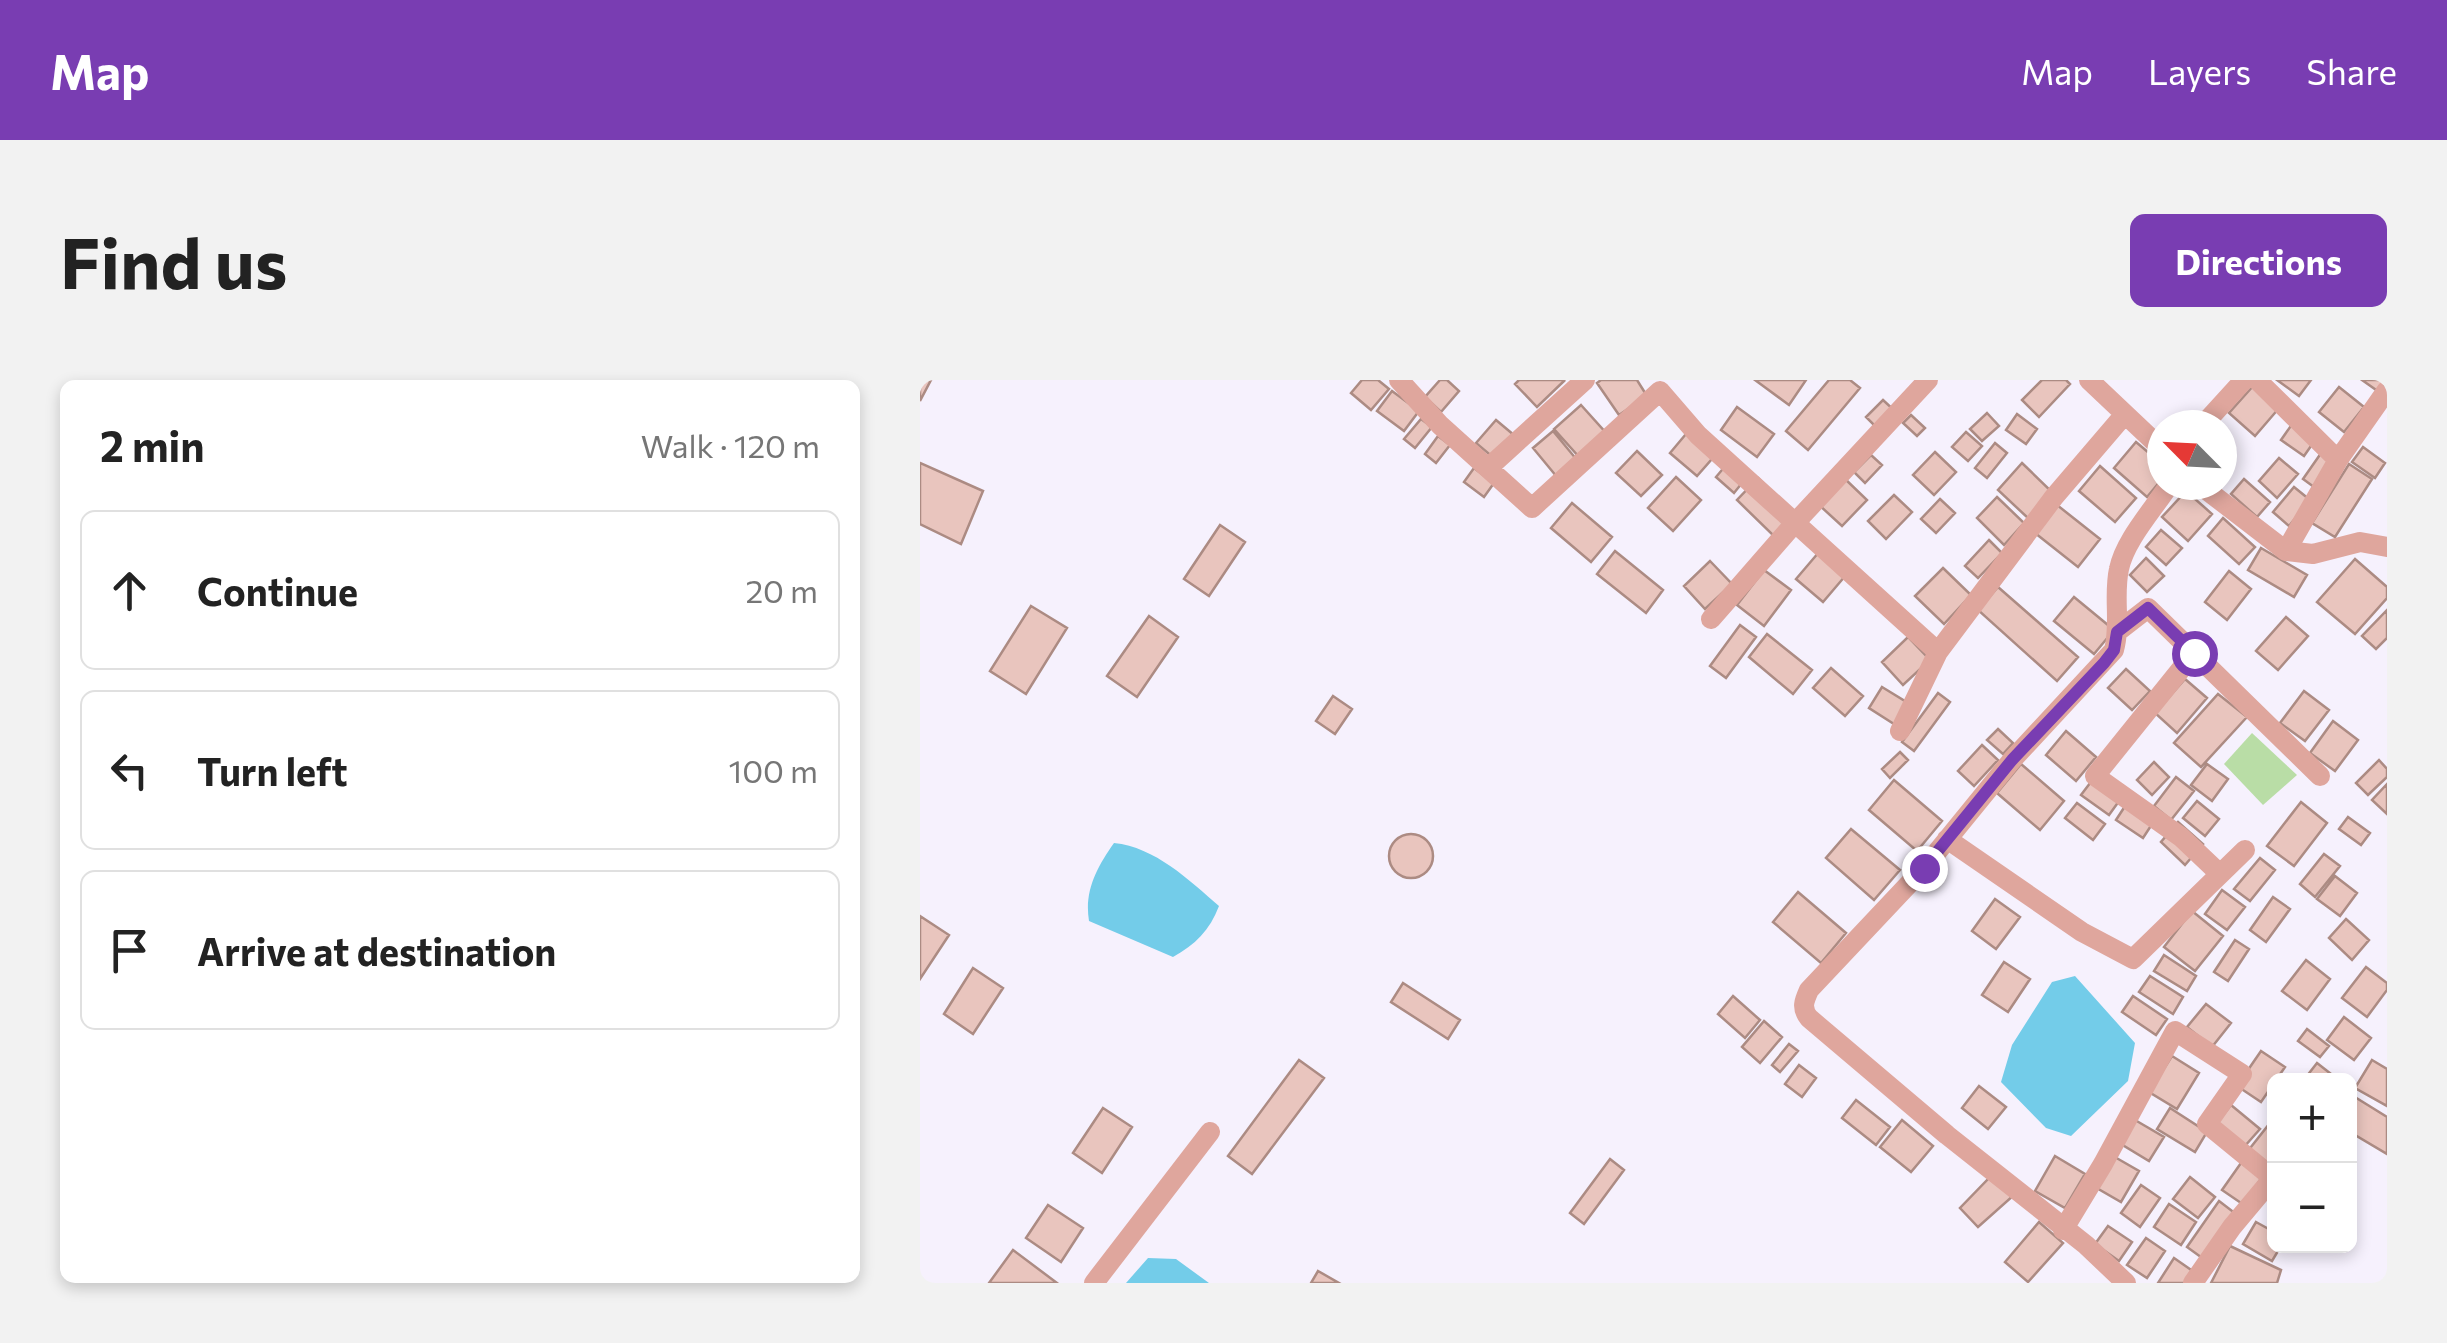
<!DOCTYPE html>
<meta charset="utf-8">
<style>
body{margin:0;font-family:Commissioner,sans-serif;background:#f2f2f2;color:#222}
.controls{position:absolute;right:30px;bottom:30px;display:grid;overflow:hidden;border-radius:15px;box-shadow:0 5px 15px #0003}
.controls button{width:90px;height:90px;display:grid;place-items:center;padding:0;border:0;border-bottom:2px solid #e0e0e0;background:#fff;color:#222;font:50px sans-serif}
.compass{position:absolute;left:1227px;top:30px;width:90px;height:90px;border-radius:50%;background:#fff;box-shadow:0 5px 15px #0003;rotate:294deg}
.stop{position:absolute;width:30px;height:30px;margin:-22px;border:8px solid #793db2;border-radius:50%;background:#fff}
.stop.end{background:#793db2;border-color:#fff;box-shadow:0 2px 10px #0008}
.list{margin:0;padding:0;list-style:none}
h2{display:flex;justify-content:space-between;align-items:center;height:130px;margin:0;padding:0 40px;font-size:42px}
h2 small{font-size:32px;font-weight:400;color:#767676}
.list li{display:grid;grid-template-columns:65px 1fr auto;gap:30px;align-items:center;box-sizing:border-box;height:160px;margin:0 20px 20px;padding:0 20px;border:2px solid #e0e0e0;border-radius:15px}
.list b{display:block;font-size:38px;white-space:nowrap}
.list em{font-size:32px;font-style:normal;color:#767676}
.icon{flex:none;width:55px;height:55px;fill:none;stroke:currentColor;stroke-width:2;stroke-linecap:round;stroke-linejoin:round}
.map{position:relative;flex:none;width:1467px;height:903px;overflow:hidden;border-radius:15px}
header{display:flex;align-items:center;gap:60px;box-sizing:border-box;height:140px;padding:0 50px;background:#793db2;color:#fff}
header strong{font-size:48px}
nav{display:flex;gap:55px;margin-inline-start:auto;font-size:35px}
.intro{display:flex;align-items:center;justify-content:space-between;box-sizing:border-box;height:240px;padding:0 60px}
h1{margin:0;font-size:70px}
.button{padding:25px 45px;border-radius:15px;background:#793db2;color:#fff;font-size:35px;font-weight:700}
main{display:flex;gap:60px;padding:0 60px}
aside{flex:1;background:#fff;border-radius:15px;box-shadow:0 5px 15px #0003}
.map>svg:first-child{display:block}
.green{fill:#b9dda6}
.water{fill:#73cce9}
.building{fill:#e9c5be;stroke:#ac8b83;stroke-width:2.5}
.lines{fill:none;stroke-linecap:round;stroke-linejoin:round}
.street{stroke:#dfa69d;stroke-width:20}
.route{stroke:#793db2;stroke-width:12}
</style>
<header>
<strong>Map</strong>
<nav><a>Map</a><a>Layers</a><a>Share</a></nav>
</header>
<div class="intro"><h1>Find us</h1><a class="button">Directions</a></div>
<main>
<aside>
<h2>2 min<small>Walk · 120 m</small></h2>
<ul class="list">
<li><svg class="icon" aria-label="ahead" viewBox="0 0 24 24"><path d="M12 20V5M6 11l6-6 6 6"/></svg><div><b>Continue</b></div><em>20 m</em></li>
<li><svg class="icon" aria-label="left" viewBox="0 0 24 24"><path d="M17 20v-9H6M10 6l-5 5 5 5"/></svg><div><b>Turn left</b></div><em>100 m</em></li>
<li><svg class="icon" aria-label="arrive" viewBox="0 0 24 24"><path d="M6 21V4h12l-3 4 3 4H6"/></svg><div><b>Arrive at destination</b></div></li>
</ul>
</aside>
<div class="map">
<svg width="1467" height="903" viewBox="0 0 1467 903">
<rect width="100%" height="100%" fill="#f6f1fd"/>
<!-- green -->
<path class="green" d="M1332,353L1377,395L1343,425L1304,384Z"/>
<!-- water -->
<path class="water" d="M194,463C235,467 269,500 299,526C290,550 275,565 253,577L169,541C164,511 177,487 194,463Z
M1155,596L1215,663L1208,701L1151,756L1126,748L1081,702L1092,665L1132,602Z
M228,878L256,879L289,903H206Z"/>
<!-- building -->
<path class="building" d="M0,0H11L0,21Z
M442,0H458L469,9L451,30L431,13Z
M520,0H527L539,11L521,32L505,17Z
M599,0H642L644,1L617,27L595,4Z
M681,0H717L727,16L699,35L677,3Z
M835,0H886L869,25Z
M909,0H930L940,8L888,70L866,51Z
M1122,0H1146L1150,4L1119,37L1102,20Z
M1357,0H1391L1379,16Z
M1442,0H1467V1L1459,12Z
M1334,5L1360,27L1335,56L1309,33Z
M1419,7L1444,27L1424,52L1399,32Z
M472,11L499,31L484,51L457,31Z
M963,20L976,32L959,50L946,37Z
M661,25L687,54L660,78L634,49Z
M817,27L854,54L837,77L801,50Z
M1067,33L1079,46L1062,61L1050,49Z
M1097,34L1117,49L1106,64L1086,50Z
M991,35L1005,48L997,56L983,43Z
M501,39L512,47L495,68L484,59Z
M576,40L601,61L581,84L556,63Z
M1375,40L1398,56L1384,76L1361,60Z
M771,48L798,72L777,96L750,73Z
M633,51L657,80L637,97L613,68Z
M1046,52L1062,66L1048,81L1032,67Z
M518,56L530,65L516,83L505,74Z
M1216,62L1242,84V99L1227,117L1194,88Z
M1075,63L1087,73L1067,98L1055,88Z
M1406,66L1418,74L1394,107L1383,99Z
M1443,67L1465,83L1455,98L1432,82Z
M717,71L742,95L721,116L696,93Z
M1015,72L1036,92L1014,115L993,95Z
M951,75L962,85L945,103L934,92Z
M812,78L830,93L814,113L796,97Z
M1359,78L1378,94L1357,118L1339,101Z
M0,83L63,111L41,164L0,144Z
M1102,83L1133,113L1109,139L1078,110Z
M1429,84L1452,99L1415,157L1392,143Z
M1180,86L1216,118L1195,142L1159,111Z
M554,88L574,103L564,117L544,102Z
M756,97L781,120L753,151L728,128Z
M923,97L947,120L922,146L898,124Z
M838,98L879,138L858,160L817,120Z
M1324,99L1350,122L1337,137L1311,114Z
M1374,107L1390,120L1369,146L1353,132Z
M1266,111L1292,134L1268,161L1242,137Z
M974,115L992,132L966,159L948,141Z
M1077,117L1104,143L1084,165L1057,138Z
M1020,119L1035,133L1016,153L1001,139Z
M652,123L692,157L671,182L631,148Z
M1137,125L1180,159L1158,187L1115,153Z
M1303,138L1335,167L1319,184L1288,156Z
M300,145L325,162L289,216L264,199Z
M1241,150L1262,168L1246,185L1226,167Z
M1069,160L1082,173L1058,198L1045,186Z
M905,165L932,188L903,222L876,199Z
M1341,168L1387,195L1374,217L1328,190Z
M695,171L743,210L726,233L677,194Z
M1226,178L1244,196L1227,212L1210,195Z
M1435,179L1467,207V218L1435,254L1397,222Z
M790,181L812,204L785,229L764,206Z
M1023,188L1051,215L1024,244L995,216Z
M844,190L871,210L844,246L817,225Z
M1309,191L1331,209L1307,240L1285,222Z
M1078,207L1158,277L1137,301L1058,230Z
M1154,217L1194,250L1174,274L1134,241Z
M111,226L147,248L106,314L70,291Z
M1467,230V258L1456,269L1442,256Z
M229,236L258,257L217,317L187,296Z
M1366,237L1388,256L1358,290L1336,271Z
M820,245L836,257L806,298L790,286Z
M847,254L892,290L873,314L829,277Z
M988,257L1010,280L983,305L962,282Z
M911,288L943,316L925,336L893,308Z
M1206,289L1230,311L1212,330L1188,308Z
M1265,299L1287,318L1257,353L1235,333Z
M962,307L988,323L974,344L949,328Z
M1384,311L1409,330L1385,361L1360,343Z
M1018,313L1030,322L994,371L982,362Z
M1298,314L1327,337L1281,387L1254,363Z
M413,316L432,329L415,354L396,341Z
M1413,341L1438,360L1415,391L1390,373Z
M1078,349L1093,363L1083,374L1067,360Z
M1146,351L1176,377L1156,401L1126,375Z
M1062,365L1078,380L1054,406L1038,391Z
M980,372L988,380L970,398L962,389Z
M1459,380L1467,389V397L1448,415L1436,403Z
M1234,382L1249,397L1232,415L1217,400Z
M1101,384L1144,421L1120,450L1077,413Z
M1287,384L1308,399L1292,421L1271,405Z
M1180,390L1207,410L1189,435L1161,415Z
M1256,397L1274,411L1251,440L1234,426Z
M974,400L1022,441L997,471L949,430Z
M1467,404V434L1452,420Z
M1209,420L1236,438L1223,458L1196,440Z
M1277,421L1299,439L1285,456L1263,438Z
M1381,422L1407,443L1374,486L1347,466Z
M1157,423L1185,444L1173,460L1145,438Z
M1428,437L1450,453L1441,465L1419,449Z
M1258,442L1283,464L1265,485L1241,462Z
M931,449L980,490L954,520L906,478Z
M469 476a22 22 0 1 1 44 0a22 22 0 1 1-44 0Z
M1404,474L1420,486L1395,517L1380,504Z
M1340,478L1355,490L1330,521L1314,509Z
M1415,496L1437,513L1420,536L1397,519Z
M1302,510L1325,527L1307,550L1285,534Z
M878,512L926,553L901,583L853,542Z
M1353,517L1370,529L1346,562L1330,550Z
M1075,519L1100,537L1076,569L1052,551Z
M1272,531L1303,556L1275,591L1244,567Z
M0,536L29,555L0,599Z
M1426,539L1449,560L1432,580L1409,558Z
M1315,560L1329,569L1308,601L1294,592Z
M1244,575L1276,596L1267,611L1234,591Z
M1386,580L1410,599L1387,630L1362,611Z
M1084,582L1110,599L1088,632L1062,615Z
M1446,587L1467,603V610L1447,637L1422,618Z
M53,588L83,608L53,654L24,634Z
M1230,596L1263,617L1253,634L1219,612Z
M483,603L540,640L528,659L471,622Z
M813,616L840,640L825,658L798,634Z
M1213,616L1247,639L1236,655L1202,632Z
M1286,624L1311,643L1292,667L1267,647Z
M1424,637L1451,658L1434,680L1407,660Z
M844,641L862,657L840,683L822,667Z
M1387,649L1409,666L1400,677L1378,661Z
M869,664L878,671L860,692L852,685Z
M1341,671L1365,687L1341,722L1317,706Z
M1252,676L1279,693L1257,729L1229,712Z
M379,680L404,698L332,794L308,776Z
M1452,680L1467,689V726L1435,708Z
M1397,683L1420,701H1383Z
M879,685L896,698L882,717L865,704Z
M1059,706L1086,727L1068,749L1042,728Z
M1430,714L1467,737V774L1430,752Z
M936,720L970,747L956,765L922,738Z
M1311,725L1340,749L1324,767L1296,744Z
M183,728L212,747L182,793L153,773Z
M1250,728L1287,752L1275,772L1237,749Z
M982,740L1013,766L991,792L960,767Z
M1215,740L1244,757L1229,781L1201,764Z
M1350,743L1354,747V793L1327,772Z
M1135,776L1165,794L1145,828L1115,811Z
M1193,776L1219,791L1201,822L1175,807Z
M690,779L704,790L664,844L650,833Z
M1321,783L1342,797L1324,825L1302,810Z
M1072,795L1094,815L1058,847L1040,828Z
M1270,797L1295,817L1278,838L1253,819Z
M1221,805L1240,818L1220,847L1201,833Z
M1299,821L1316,834L1285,880L1267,867Z
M1249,824L1276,842L1261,865L1234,847Z
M128,825L163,848L141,882L106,858Z
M1119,842L1143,863L1108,902L1085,882Z
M1336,842L1354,852V866H1361L1352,881L1323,864Z
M1188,846L1212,862L1199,881L1175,864Z
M1226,858L1245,871L1227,898L1207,885Z
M1310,866L1361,890L1357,903H1291Z
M93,870L137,903H69Z
M1254,878L1277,894L1270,903H1238Z
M398,891L419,903H391Z"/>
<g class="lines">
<!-- street -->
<path class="street" d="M479,0L520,45L612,128L740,11L778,55L1018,272
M1169,0L1242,69
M1337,0L1418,80
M1283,45L1324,0
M568,88L665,0
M1280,105L1366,171L1393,174L1440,162L1467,167
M1366,171L1418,80L1467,10
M791,239L874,144L1008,0
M1197,252L1228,228L1400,396
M1274,273L1175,396L1261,457L1300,494
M980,351L1018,272L1134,117L1205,34
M1027,459L1162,552L1213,579L1325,470
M1143,850L1183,784L1255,651L1322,694L1287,744L1353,798L1312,847L1273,903
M174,903L290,752
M1206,903L1166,865L1027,755L889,638C881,628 884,621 889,610L1004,488L1092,380L1194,270C1201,244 1193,215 1199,189C1205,160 1233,130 1249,105"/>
</g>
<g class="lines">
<!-- route -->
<path class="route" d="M1004,488L1092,380L1184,283L1194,270L1197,252L1228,228L1274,273"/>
</g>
</svg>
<div class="controls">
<button>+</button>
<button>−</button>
</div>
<svg class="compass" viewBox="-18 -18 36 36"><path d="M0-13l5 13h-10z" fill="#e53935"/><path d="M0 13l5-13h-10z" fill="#767676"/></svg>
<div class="stop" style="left:1274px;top:273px"></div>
<div class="stop end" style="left:1004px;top:488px"></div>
</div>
</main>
